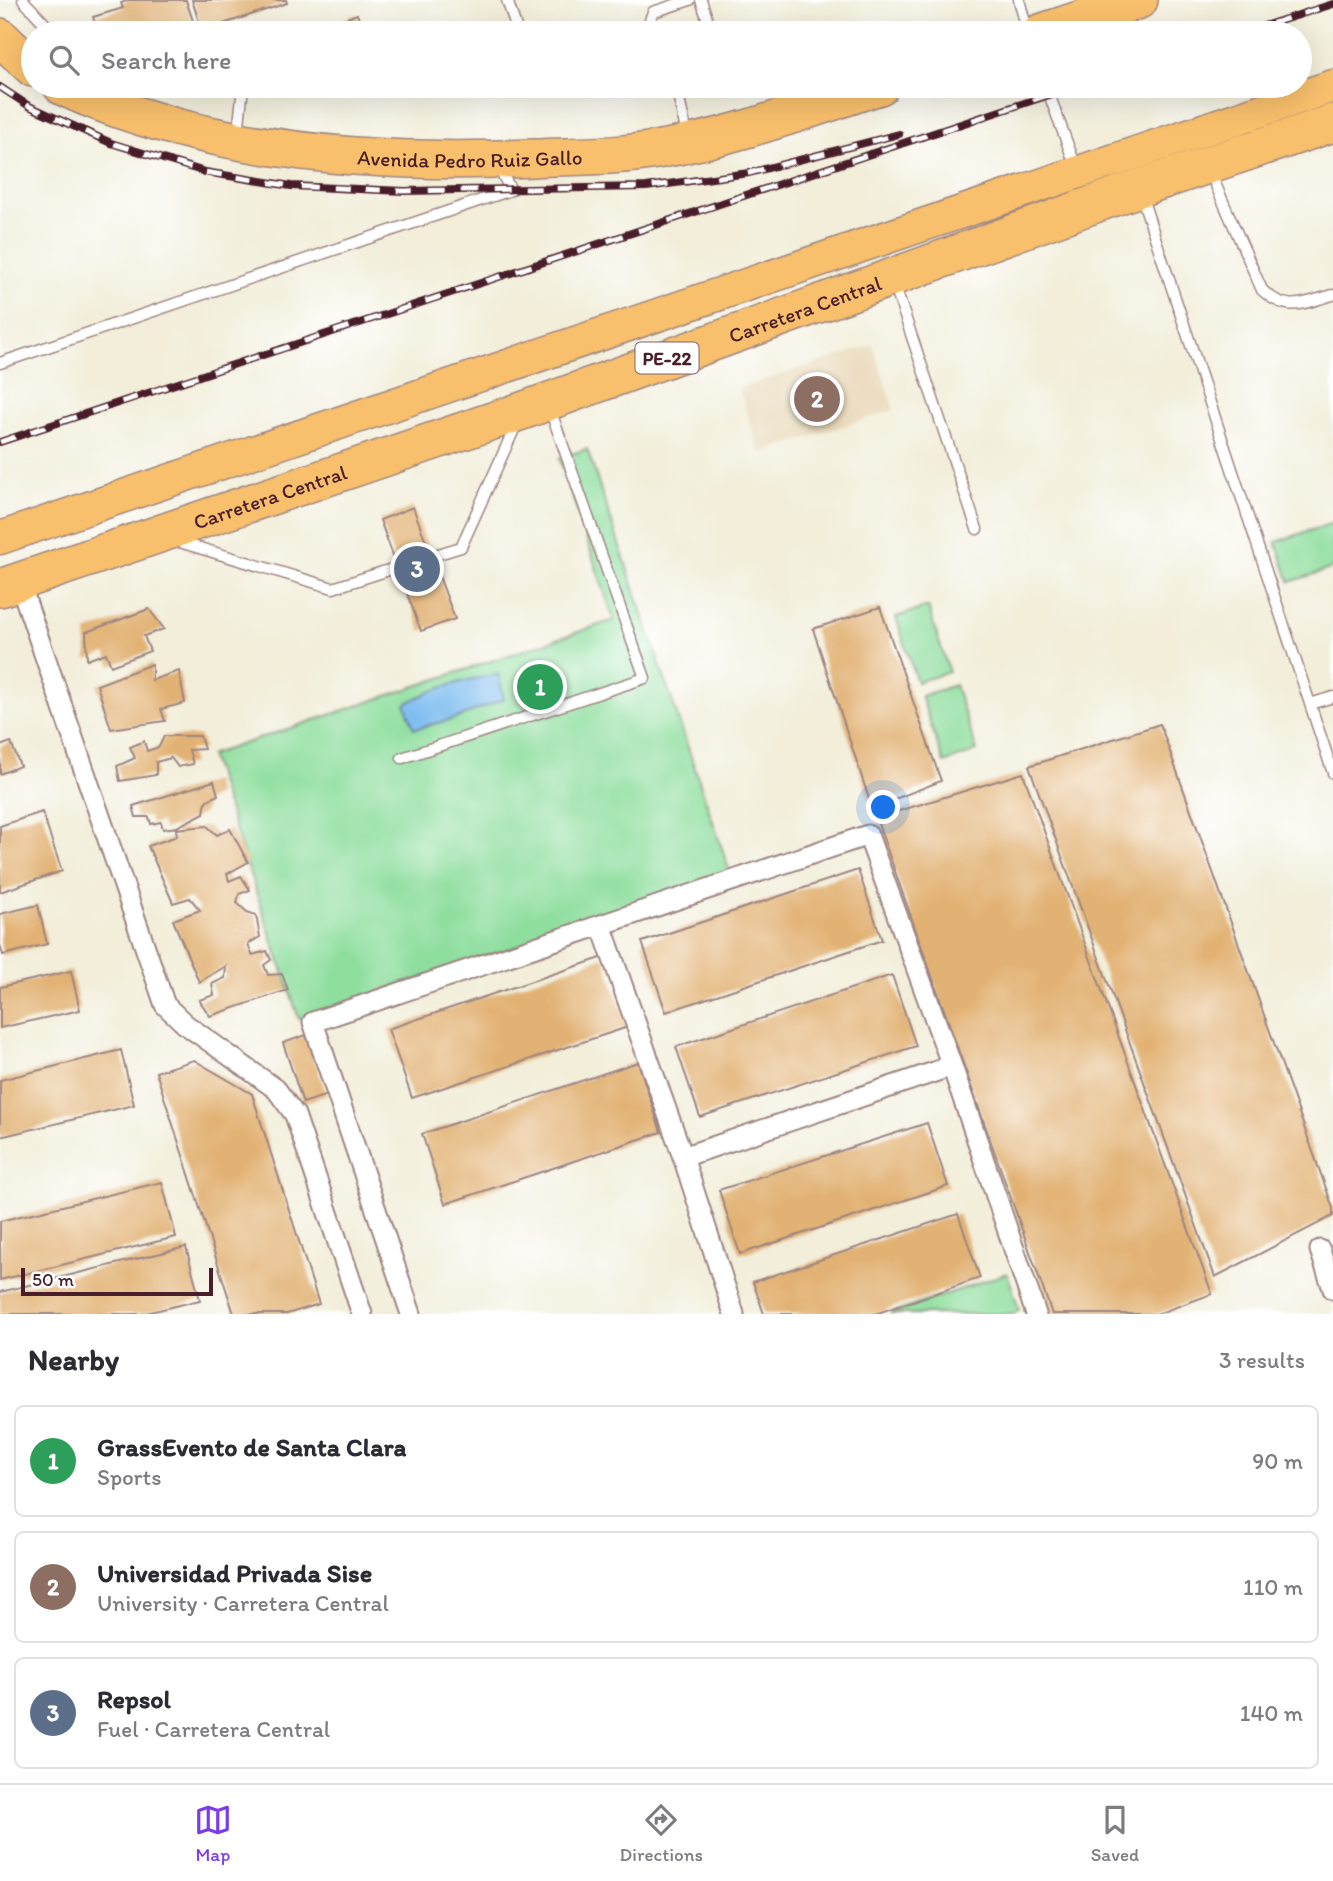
<!DOCTYPE html>
<meta charset="utf-8">
<style>
body{margin:0;font-family:Itim,sans-serif;background:#f7f7f7;color:#2b2b33}
.scale{position:absolute;left:21px;bottom:18px;width:192px;box-sizing:border-box;padding-left:7px;border:4px solid #4a1f2b;border-top:0;font-size:19px;line-height:24px;white-space:nowrap;color:#4a1f2b;-webkit-text-stroke:5px #fff;paint-order:stroke}
.you{position:absolute;left:884px;top:808px;width:24px;height:24px;margin:-18px;border:5px solid #fff;border-radius:50%;background:#1a73e8;box-shadow:0 0 0 10px #1a73e833}
.badge{display:grid;place-items:center;width:46px;height:46px;border-radius:50%;background:#7c3aed;color:#fff;font-size:23px;font-weight:700}
.pin{position:absolute;translate:-50% -50%;border:4px solid #fff;box-shadow:0 2px 7px #0006}
.list{margin:0;padding:0;list-style:none}
h2{display:flex;justify-content:space-between;align-items:center;height:91px;margin:0;padding:0 28px;font-size:30px}
h2 small{font-size:23px;font-weight:400;color:#7c7c81}
.list li{display:grid;grid-template-columns:46px 1fr auto;gap:21px;align-items:center;box-sizing:border-box;height:112px;margin:0 14px 14px;padding:0 14px;border:2px solid #e1e1e2;border-radius:10px}
.list b{display:block;font-size:26px;white-space:nowrap}
.list p{margin:0;font-size:23px;white-space:nowrap;color:#7c7c81}
.list em{font-size:23px;font-style:normal;color:#7c7c81}
.icon{flex:none;width:38px;height:38px;fill:none;stroke:currentColor;stroke-width:2;stroke-linecap:round;stroke-linejoin:round}
.map{position:relative;flex:none;width:1333px;height:1314px;overflow:hidden}
.search{position:absolute;background:#fff;box-shadow:0 7px 28px #0002;left:21px;right:21px;top:21px;height:77px;display:flex;align-items:center;gap:18px;box-sizing:border-box;padding:0 24px;border-radius:38px;color:#7c7c81;font-size:26px}
.sheet{height:469px;background:#fff}
nav{display:flex;justify-content:space-around;align-items:center;box-sizing:border-box;height:98px;border-top:2px solid #e1e1e2;background:#fff;font-size:19px;color:#7c7c81}
nav a{display:grid;justify-items:center;gap:4px}
nav .on{color:#7c3aed}
.map>svg:first-child{display:block}
.built{fill:#e9d9ba}
.green{fill:#8ede9e;stroke:#6c7e64;stroke-width:2}
.water{fill:#7abbef;stroke:#626d8d;stroke-width:2}
.building{fill:#e2b274}
.lines{fill:none;stroke-linecap:round;stroke-linejoin:round}
.lane-casing{stroke:#9e8682;stroke-width:13}
.street-casing{stroke:#9e8682;stroke-width:23}
.primary-casing{stroke:#9e8682;stroke-width:35}
.highway-casing{stroke:#9e8682;stroke-width:40}
.lane{stroke:#fff;stroke-width:10}
.street{stroke:#fff;stroke-width:19}
.primary{stroke:#f8bf6c;stroke-width:32}
.highway{stroke:#f8bf6c;stroke-width:37}
.rail-casing{stroke:#4a1f2b;stroke-width:8}
.rail{stroke:#fff;stroke-width:5;stroke-dasharray:16;stroke-linecap:butt}
.labels{text-anchor:middle;dominant-baseline:central;stroke-width:7;stroke-linejoin:round;paint-order:stroke}
.shield{fill:#fff;stroke:#80626b;stroke-width:2}
.shield-label{font-size:19px;font-weight:bold;fill:#4a1f2b}
.street-label{font-size:21px;fill:#4a1f2b;stroke:#fff}
</style>
<div class="map">
<svg width="1333" height="1314" viewBox="0 0 1333 1314">
<rect width="100%" height="100%" fill="#fff"/>
<filter id="ink" filterUnits="userSpaceOnUse"><feTurbulence type="fractalNoise" baseFrequency=".0143" numOctaves="2"/><feDisplacementMap in="SourceGraphic" scale="14" xChannelSelector="R" yChannelSelector="G"/><feConvolveMatrix kernelMatrix="1 2 1 2 8 2 1 2 1" color-interpolation-filters="sRGB"/></filter>
<filter id="wash" filterUnits="userSpaceOnUse"><feTurbulence type="fractalNoise" baseFrequency=".00686" numOctaves="4" result="noise"/><feDisplacementMap in="SourceGraphic" scale="28" xChannelSelector="R" yChannelSelector="G"/><feGaussianBlur stdDeviation="1.57" result="paint"/><feColorMatrix in="noise" values="0 0 0 0 0 0 0 0 0 0 0 0 0 0 0 0 0 1.4 0 .05"/><feComposite in="paint" operator="in"/></filter>
<g filter="url(#wash)">
<rect width="100%" height="100%" fill="#f2eeda"/>
<!-- built -->
<path class="built" d="M873,345L894,410L760,453L739,388Z"/>
<!-- green -->
<path class="green" d="M587,449L731,875L299,1019L210,755L614,620L559,458Z
M1333,523V568L1290,582L1276,542Z
M928,607L949,672L917,682L896,617Z
M955,685L977,751L944,763L921,696Z
M1007,1273L1019,1309L1014,1314H890Z"/>
<!-- water -->
<path class="water" d="M498,674L504,699L457,718L414,729L405,704C435,687 465,680 498,674Z"/>
<g id="blocks">
<!-- building -->
<path class="building" d="M129,0H186L196,30L185,33H98L93,17L123,8L121,3Z
M192,0H286L287,3L202,31Z
M357,14L364,33H332L328,25Z
M413,507L455,619L421,631L380,520Z
M880,607L941,781L872,808L813,629Z
M149,609L164,629L144,636L150,651L111,666L106,653L87,660L86,632Z
M152,664V680L179,671L185,703L161,709L165,721L111,729L97,685Z
M1160,724L1333,1208V1216L1215,1277L1029,766Z
M164,736H200L204,749L189,750L193,764L178,767L171,758L156,762V775L120,781L117,766L135,758L130,747L144,741L147,751L159,747Z
M11,742L20,766L0,774V746Z
M1023,773L1212,1294L1157,1314H1052L876,818Z
M214,781L218,795L206,801L204,813L177,827L163,829L161,822L151,824L149,817H136L133,806Z
M42,812L62,871L0,892V826Z
M207,826L217,835L230,829L248,862L227,874L229,881L241,876L250,890L239,894L237,903L247,912L256,915L260,937L248,944L252,955L267,951L271,960L264,965L268,975L282,974L288,990L210,1016L199,1000L214,995L212,984L225,978L226,966L199,982L173,920L200,910L190,898L173,903L148,846L177,836L176,829Z
M858,870L882,940L666,1012L642,942Z
M38,905L47,944L3,955L0,945V914Z
M604,957L628,1027L412,1098L388,1029Z
M71,971L80,1010L0,1028V987Z
M892,975L916,1046L700,1117L676,1047Z
M306,1035L327,1095L303,1103L283,1043Z
M121,1050L134,1105L0,1137V1080Z
M194,1060L252,1094L319,1304L287,1314H234L156,1072Z
M638,1062L661,1132L445,1204L422,1134Z
M927,1123L948,1186L740,1254L719,1190Z
M162,1182L176,1237L0,1280V1221Z
M958,1214L980,1278L875,1314H764L753,1282Z
M186,1247L200,1300L142,1314H0V1292Z"/>
</g>
</g>
<g filter="url(#ink)">
<use href="#blocks" fill-opacity="0" stroke="#9e8682" stroke-width="2"/>
<g class="lines">
<defs>
<path id="lane" d="M23,0L47,26L60,33
M507,0L518,33
M701,0L712,33
M1019,0L1028,33
M655,33L650,20L653,12L690,0
M676,86L688,139
M1046,86L1076,167
M238,134L243,86
M1210,172L1262,290C1288,314 1302,303 1333,295
M1141,195L1333,773
M894,284L977,529
M0,363L511,190L498,167
M176,541L333,588L392,569
M435,555L461,547L516,425
M1310,704L1333,697
M402,758L645,678L550,409"/>
<path id="street" d="M19,581L165,1005L185,1024L276,1089L295,1115L362,1314
M601,925L683,1157L734,1314
M683,1157L952,1066
M1320,1250L1333,1289
M411,1314L313,1022L868,835L952,1066L1036,1314"/>
<path id="primary" d="M0,538L1333,86"/>
<g id="highway">
<path d="M1040,33L1139,0"/>
<path d="M0,37L33,68"/>
<path id="s1" d="M62,86C98,104 137,116 176,127C294,158 413,163 534,158C576,156 619,157 661,149C736,136 808,109 880,86"/>
<path id="s2" d="M0,588L522,411L1139,188L1333,123"/>
</g>
</defs>
<!-- lane casing -->
<use href="#lane" class="lane-casing"/>
<!-- street casing -->
<use href="#street" class="street-casing"/>
<!-- primary casing -->
<use href="#primary" class="primary-casing"/>
<!-- highway casing -->
<use href="#highway" class="highway-casing"/>
<!-- lane -->
<use href="#lane" class="lane"/>
<!-- street -->
<use href="#street" class="street"/>
<!-- primary -->
<use href="#primary" class="primary"/>
<!-- highway -->
<use href="#highway" class="highway"/>
<defs>
<path id="rail" d="M1242,33L1333,4
M0,87L29,106L111,143L205,172L291,186L404,191L646,187L749,173L899,134
M0,442L1076,86"/>
</defs>
<!-- rail casing -->
<use href="#rail" class="rail-casing"/>
<!-- rail -->
<use href="#rail" class="rail"/>
</g>
</g>
<g class="labels">
<!-- shield labels -->
<rect class="shield" x="635.5" y="342.5" width="63" height="31" rx="5"/>
<g class="shield-label">
<text x="667" y="358">PE-22</text>
</g>
<!-- street labels -->
<g class="street-label">
<text stroke="none"><textPath href="#s1" startOffset="418">Avenida Pedro Ruiz Gallo</textPath></text>
<text stroke="none"><textPath href="#s2" startOffset="852">Carretera Central</textPath></text>
<text stroke="none"><textPath href="#s2" startOffset="285">Carretera Central</textPath></text>
</g>
</g>
</svg>
<div class="scale">50 m</div>
<div class="you"></div>
<div class="pin badge" style="left:540px;top:687px;background:#2e9e5b">1</div>
<div class="pin badge" style="left:817px;top:399px;background:#8d6e63">2</div>
<div class="pin badge" style="left:417px;top:569px;background:#5c6f8a">3</div>
<div class="search"><svg class="icon" aria-label="search" viewBox="0 0 24 24"><circle cx="10" cy="10" r="6"/><path d="M15 15l6 6"/></svg>Search here</div>
</div>
<section class="sheet">
<h2>Nearby<small>3 results</small></h2>
<ul class="list">
<li><span class="badge" style="background:#2e9e5b">1</span><div><b>GrassEvento de Santa Clara</b><p>Sports</p></div><em>90 m</em></li>
<li><span class="badge" style="background:#8d6e63">2</span><div><b>Universidad Privada Sise</b><p>University · Carretera Central</p></div><em>110 m</em></li>
<li><span class="badge" style="background:#5c6f8a">3</span><div><b>Repsol</b><p>Fuel · Carretera Central</p></div><em>140 m</em></li>
</ul>
</section>
<nav>
<a class="on"><svg class="icon" aria-label="map" viewBox="0 0 24 24"><path d="M3 6l6-2 6 2 6-2v14l-6 2-6-2-6 2zM9 4v14M15 6v14"/></svg>Map</a>
<a><svg class="icon" aria-label="directions" viewBox="0 0 24 24"><path d="M12 3l9 9-9 9-9-9zM9 14v-3h6M13 9l2 2-2 2"/></svg>Directions</a>
<a><svg class="icon" aria-label="saved" viewBox="0 0 24 24"><path d="M7 4h10v16l-5-4-5 4z"/></svg>Saved</a>
</nav>
